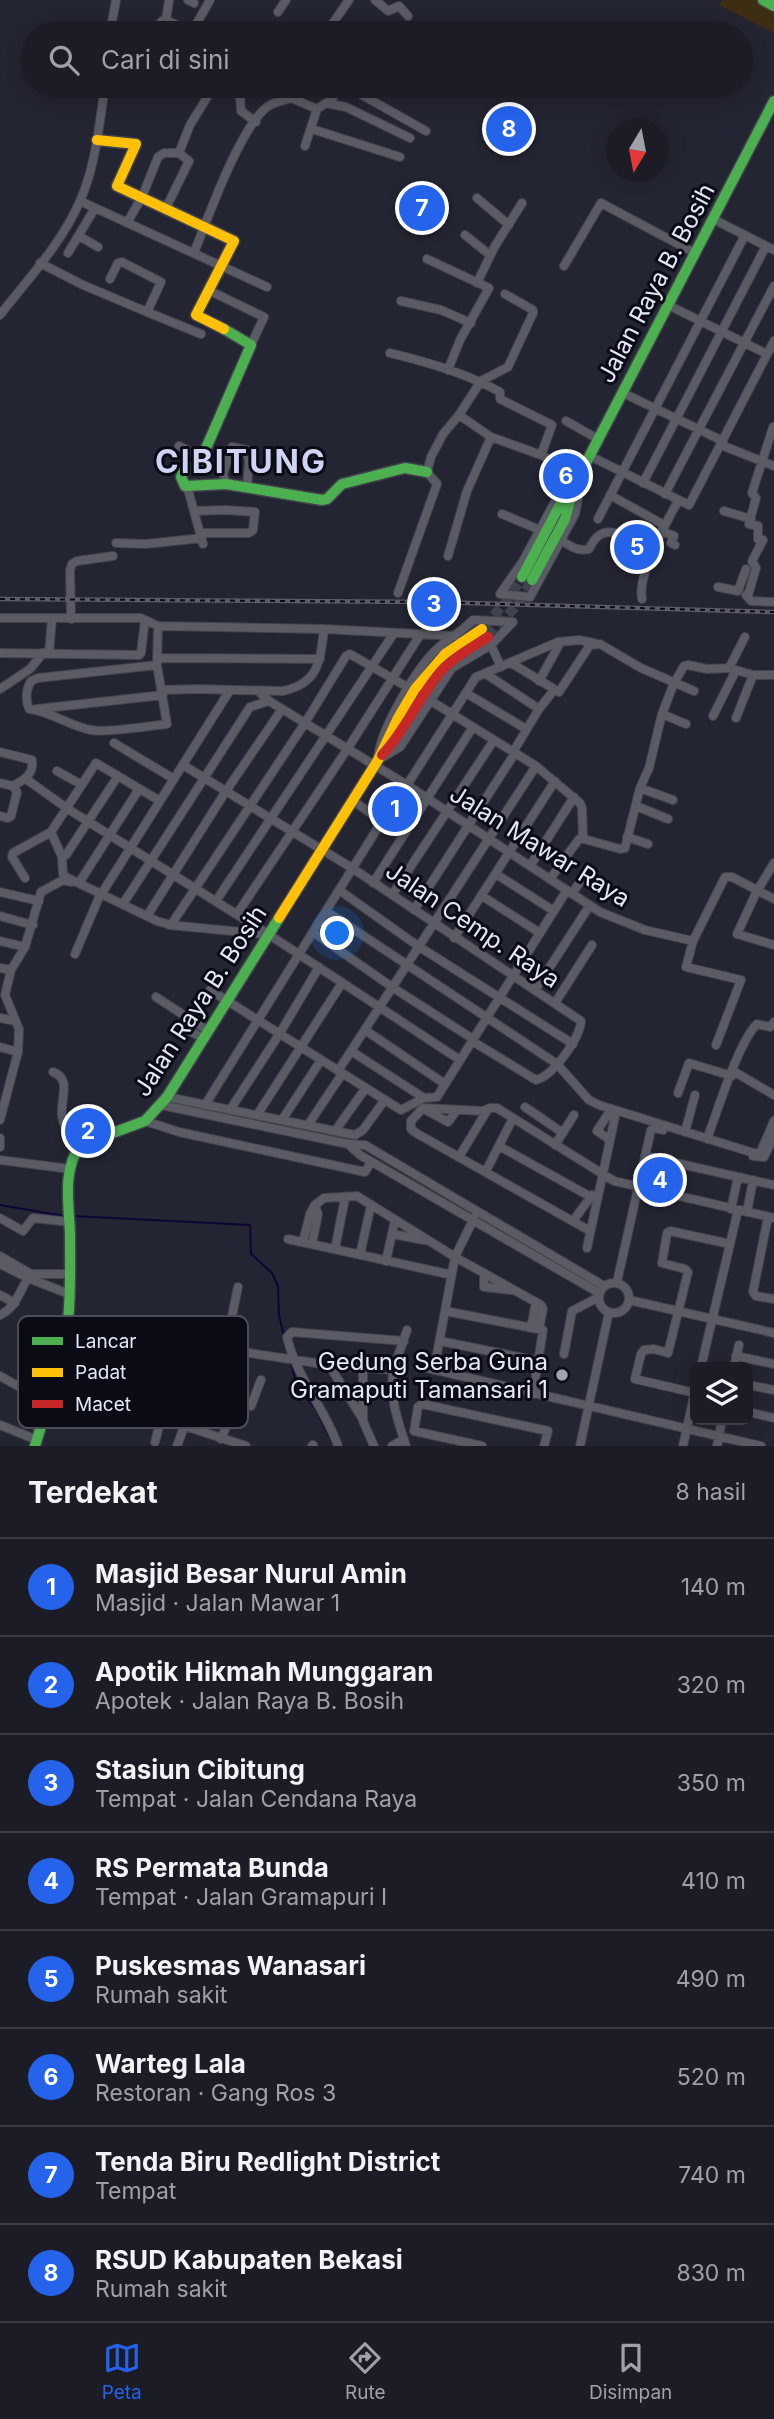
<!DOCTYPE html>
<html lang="id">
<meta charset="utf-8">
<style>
body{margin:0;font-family:Inter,sans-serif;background:#282932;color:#f1f3f6}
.controls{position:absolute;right:21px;bottom:21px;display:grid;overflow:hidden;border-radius:10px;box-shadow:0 4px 18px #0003}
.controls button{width:63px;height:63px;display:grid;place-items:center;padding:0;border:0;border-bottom:2px solid #393a43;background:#1b1c26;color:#f1f3f6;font:35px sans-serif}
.compass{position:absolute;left:606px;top:119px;width:63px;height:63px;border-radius:50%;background:#1b1c26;box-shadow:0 4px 18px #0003;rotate:190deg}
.you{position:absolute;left:338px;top:934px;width:24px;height:24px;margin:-18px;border:5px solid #fff;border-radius:50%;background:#1a73e8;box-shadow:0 0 0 10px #1a73e833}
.badge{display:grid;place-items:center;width:46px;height:46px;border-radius:50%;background:#2563eb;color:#fff;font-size:23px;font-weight:700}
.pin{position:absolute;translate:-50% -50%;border:4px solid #fff;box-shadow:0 2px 7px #0006}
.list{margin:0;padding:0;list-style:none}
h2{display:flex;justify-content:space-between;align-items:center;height:91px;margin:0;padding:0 28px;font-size:30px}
h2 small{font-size:23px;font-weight:400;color:#a0a1a7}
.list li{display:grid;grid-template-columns:46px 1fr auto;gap:21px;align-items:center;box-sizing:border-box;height:98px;padding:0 28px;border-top:2px solid #393a43}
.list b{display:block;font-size:26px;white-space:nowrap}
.list p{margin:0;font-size:23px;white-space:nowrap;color:#a0a1a7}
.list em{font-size:23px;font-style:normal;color:#a0a1a7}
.icon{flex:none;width:38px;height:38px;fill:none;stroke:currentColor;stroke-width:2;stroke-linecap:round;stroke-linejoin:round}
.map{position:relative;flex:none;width:774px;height:1446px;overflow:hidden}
.search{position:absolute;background:#1b1c26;box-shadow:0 4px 18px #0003;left:21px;right:21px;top:21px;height:77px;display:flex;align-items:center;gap:18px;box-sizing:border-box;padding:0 24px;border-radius:38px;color:#a0a1a7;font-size:26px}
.sheet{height:875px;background:#1b1c26}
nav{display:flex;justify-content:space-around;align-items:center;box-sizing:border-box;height:98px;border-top:2px solid #393a43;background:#1b1c26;font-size:19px;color:#a0a1a7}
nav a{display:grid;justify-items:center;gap:4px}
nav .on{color:#2563eb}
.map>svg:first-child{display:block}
.green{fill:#3d2e13}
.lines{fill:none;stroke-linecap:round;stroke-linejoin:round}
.stream{stroke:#0d0536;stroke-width:2}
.secondary-tunnel{stroke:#414250;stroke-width:10;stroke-dasharray:10 5;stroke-linecap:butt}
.street-casing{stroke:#42424d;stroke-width:10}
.fast-casing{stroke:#42424d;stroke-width:13}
.slow-casing{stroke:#42424d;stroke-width:13}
.jam-casing{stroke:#42424d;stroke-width:13}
.street{stroke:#5a5b65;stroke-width:8}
.fast{stroke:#4caf50;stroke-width:10}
.slow{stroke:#ffc107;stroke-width:10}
.jam{stroke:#c62828;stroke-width:10}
.rail-casing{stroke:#5b5c67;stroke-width:4.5}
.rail{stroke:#0a0b15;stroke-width:2;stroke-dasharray:5;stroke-linecap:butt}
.poi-dot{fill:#a1a3b2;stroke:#0a0b15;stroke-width:2.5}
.labels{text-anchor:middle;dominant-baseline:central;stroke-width:6;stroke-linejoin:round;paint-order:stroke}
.street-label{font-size:24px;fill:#e4e7f7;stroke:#0a0b15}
.poi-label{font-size:24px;fill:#e4e7f7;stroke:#0a0b15;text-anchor:end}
.district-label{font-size:32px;font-weight:bold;letter-spacing:2px;fill:#d0d4f3;stroke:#0a0b15}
.key{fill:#0a0b15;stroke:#4b4d59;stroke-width:2}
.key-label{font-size:19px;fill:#e4e7f7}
</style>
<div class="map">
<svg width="774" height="1446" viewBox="0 0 774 1446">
<rect width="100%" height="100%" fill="#242532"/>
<!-- green -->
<path class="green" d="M722,0H774V33L719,5Z"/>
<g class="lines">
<!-- stream -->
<path class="stream" d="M0,1205L64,1216
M73,1216L250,1225L251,1254L272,1273L278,1286L279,1315L284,1336
M291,1363L297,1387L315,1408L333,1444"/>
<!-- secondary-tunnel -->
<path class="secondary-tunnel" d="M484,627L508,599L522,577
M488,637L516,606L532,580"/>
<defs>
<path id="street" d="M169,0L166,20L194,33
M188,0L194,3
M375,0L388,11L399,6L408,16
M278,12L286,0
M192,32L210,0
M110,33L116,0
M155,33L161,22L165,19
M326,33L349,0
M224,86L240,96L241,111L256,122
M346,86L426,131
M291,98L317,109L326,103L346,107L410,138
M326,103L331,101L340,86
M312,129L400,157
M305,146L317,109
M477,198L509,225
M80,201L267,287
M166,208L189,161L179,153
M713,219L774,250
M127,223L142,197L158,157L164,153H179L190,125L214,86
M465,235L490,255
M79,236L98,247
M68,253L95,208
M194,253C207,220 242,121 270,105C276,102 284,100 291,98L292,86
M427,259L489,288L460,340L448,370
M40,263L83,285L147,312L161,282L122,262L118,263L110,279
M564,266L601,203L695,253
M477,283L495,246L522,203
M208,290L264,317L251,345
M401,301L441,310L471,323
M668,305L767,354
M147,312L201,334
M0,315C28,279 62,243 80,201C96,165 99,125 105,86
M390,353C428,362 466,373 500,392V399L552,425L541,455
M623,393L723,441
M459,415L491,437L541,455L580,474
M566,421L598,439
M721,445L774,466
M179,446L202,457
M590,456L689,505L774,341
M643,483L766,246
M226,484L223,474L232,447L247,450L249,462L247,487
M575,484L578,499L575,514L530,597L500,594L523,561L557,498L562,491Z
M187,486L203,544
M665,494L774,286
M610,495L664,525
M194,511L225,510L255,512L253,530L249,533H200
M724,511L751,519
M502,514L540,530
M598,519L745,235
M661,531L674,536L671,543L675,545
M561,540C570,546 578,552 589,549C595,537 601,530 615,533L618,546L621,550L650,560
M116,543L146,544L202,538
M448,556L467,491L491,437
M718,587L738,591L746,569
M398,593L437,484L427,472L431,457L443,434L459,415L481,381L508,367L533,313V310L505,294
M746,595L751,601L774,602
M748,596L756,568L752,561L763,540L758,539V526L749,524L756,498L752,493L773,427
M642,599C637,574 666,523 678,501
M0,618H141L158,626L324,629L456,636
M71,619L70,570L72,564L77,561L113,556
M473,620L513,622L491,645L452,668L400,747L378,760C378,734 413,675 431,655C443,641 461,633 473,620Z
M491,645L501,667
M0,653L139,655L141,653L145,620
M49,653L52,619
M157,658L320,659
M511,663L559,692L590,645L600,644L641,668L694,691
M157,665L38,678L31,681C26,690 25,699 29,709C50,711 69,726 91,730C105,733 151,726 167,724L157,665L158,626
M729,668L745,637
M486,674L539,709
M539,681L560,643
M0,689L30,669L43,653
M162,690L197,689L282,691C319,684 320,661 324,629
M258,691L269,701L407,785L600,912L645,930L693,941
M466,693L526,729
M431,701L536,766L580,803L582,808L583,838
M37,709L163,695
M662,714L686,724
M713,716L736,670
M736,718L753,675
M114,743L174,779
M0,752L32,760C34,774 24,780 13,786L17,792L11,816L8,818L0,816
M513,752L539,709L554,690
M183,765L352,868L581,1021C580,1038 553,1076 536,1080L472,1041
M57,771L82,785
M26,779L68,809L268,934L460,1060
M0,783L13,786
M407,785L476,677L558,642L579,640L594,643
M640,788L673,800
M352,800L403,836
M160,801L96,763L51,832L62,857L63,874L66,877L157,921L171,925L305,723L346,656L350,654L409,688
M636,806L668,819
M627,837L648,844
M62,857L66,855L118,776
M774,863L757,891L737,934L774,945
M530,866L574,797
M496,874L554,911
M25,878L12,857L13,853L51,832
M550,879L579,839H584L620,849L625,848L640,788L649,768L662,714L674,683L684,666L688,665L707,669L729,668L753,675H774
M79,883L139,789
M373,883L473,727
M339,890L418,946L573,1044
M0,892L39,901
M102,893L230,690
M572,894L581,880
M392,895L494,740
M482,896L540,933
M216,901L394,633
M123,904L250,707L269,701
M414,910L515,753
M326,911L557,1064L589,1100L599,1105L757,1154L761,1151L774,1121
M237,914L348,748L420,635
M0,916L33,925
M147,916L226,791L282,709
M169,925L263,934L266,937
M313,932L392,987L473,1039
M454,938L555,781
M0,941L25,947
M75,954L100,895
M0,968L11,970
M210,990L401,1110L424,1098L437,1097L567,890
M535,990L590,905
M156,997L208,1031
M555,1003L592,945
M0,1018L15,1021
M182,1027L203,1038
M365,1030L445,1084
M716,1045L741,980L686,967L693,941L725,877H732L774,899
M0,1047L18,1052
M351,1051L424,1098
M338,1071L536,766
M733,1071L774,1095
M53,1072C72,1079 60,1099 62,1116C63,1128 73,1136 80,1145
M678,1093L689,1063L732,1076
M167,1097L355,1135L363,1130L384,1101
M161,1105L348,1144L365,1145L604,1286
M205,1105L382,821
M525,1107L563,1133
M424,1109L448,1122L457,1110
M230,1110L280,1033L319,967
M257,1115L342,983
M0,1120L18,1052L19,1029L5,995L11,970L25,947L41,892L63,880L71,882
M282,1120L321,1060
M145,1121L179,1132L365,1172L371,1162
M308,1125L342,1074
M335,1131L365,1089
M685,1132L695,1095
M0,1138V1147
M707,1139C718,1110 738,1043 757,1024L770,1027L774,1022
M348,1144L360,1155L599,1293
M555,1145L574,1115
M499,1146L591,1197
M645,1156L774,1185
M753,1156L764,1157L774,1136
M459,1157L488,1109
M0,1160L70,1169
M486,1171L513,1118
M731,1209L738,1177
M747,1212L753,1180
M768,1217L753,1292L756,1296L774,1299
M0,1218L23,1231L33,1218L70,1222
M573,1221L592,1195
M590,1231L416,1133L411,1129V1121L423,1108L483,1111L490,1108H497L614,1181L774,1218
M392,1234L424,1240
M288,1239L452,1275
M303,1242L310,1214L315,1205L324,1198L357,1196L455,1257L541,1305L543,1309L539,1329
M312,1244L318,1214L315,1205
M587,1248L615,1117L608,1114L597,1131L610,1140
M335,1249L345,1198
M360,1255L371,1205
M0,1256L31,1274H69
M386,1261L395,1220
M0,1264L28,1278L69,1294
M484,1273V1287L511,1290
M617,1282L651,1130L655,1128L663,1130
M599 1298a15 15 0 1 1 30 0a15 15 0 1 1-30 0Z
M0,1295L15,1303
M629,1300L774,1333
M445,1311L543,1330L533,1394
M0,1315C16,1308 20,1290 29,1276
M531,1328L536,1302
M64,1340L143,1355L154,1340L162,1338L212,1354L229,1350L329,1365L394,1370
M440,1341L539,1361
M225,1350L238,1287
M564,1354L572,1311L599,1297
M736,1356L774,1364
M329,1365L362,1418
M418,1366L761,1446
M701,1367L738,1210
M734,1367L739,1345
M363,1368V1421L374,1446
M434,1370L455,1257L474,1218
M147,1375L167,1380L201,1401L206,1400L209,1395L212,1394L235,1405L221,1439
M0,1376L25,1390L49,1399L64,1403L118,1404L246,1446
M748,1385L774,1390
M695,1393L635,1379L641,1354L644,1350L654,1349L668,1353L688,1272L685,1269L662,1263L667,1233L670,1231L730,1244
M235,1405L251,1406L261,1380
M748,1412L774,1418
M0,1425L37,1440
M155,1442L161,1419
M177,1446L184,1427
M312,1446L313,1445
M338,1446C325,1408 296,1377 287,1337L292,1332L404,1341
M392,1446L404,1439
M406,1446C398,1421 388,1395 394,1368C398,1355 403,1342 407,1330
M482,1446L414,1431L418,1407L422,1404L548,1431L544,1446
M580,1446L609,1312
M683,1446L695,1391
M717,1446L722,1420"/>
<path id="fast" d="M763,0L774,6
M224,329L251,345L200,462L183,472L181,477L185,486L226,484L322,500L327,499L342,484L405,468L427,472
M522,577L562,501L575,484L774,101
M532,580L565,519L574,487
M35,1446C47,1405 63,1364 68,1321C71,1292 70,1263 70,1234C69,1204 62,1172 80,1145L145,1121L167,1097L279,918"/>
<path id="slow" d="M97,140L136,144L117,186L234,241L196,315L224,329
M279,918L378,760L398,718L415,689L445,654L482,629"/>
<path id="jam" d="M382,755C407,729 419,695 443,669C455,656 473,647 488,637"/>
</defs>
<!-- street casing -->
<use href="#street" class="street-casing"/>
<!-- fast casing -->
<use href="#fast" class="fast-casing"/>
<!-- slow casing -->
<use href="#slow" class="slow-casing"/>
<!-- jam casing -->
<use href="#jam" class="jam-casing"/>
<!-- street -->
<use href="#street" class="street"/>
<!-- fast -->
<use href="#fast" class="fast"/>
<!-- slow -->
<use href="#slow" class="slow"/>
<!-- jam -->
<use href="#jam" class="jam"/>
<defs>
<path id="rail" d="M0,599L433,602L774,612"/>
</defs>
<!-- rail casing -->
<use href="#rail" class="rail-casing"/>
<!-- rail -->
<use href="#rail" class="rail"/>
</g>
<!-- markers -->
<circle class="poi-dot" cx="562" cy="1375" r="7"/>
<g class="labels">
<!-- street labels -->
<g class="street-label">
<text transform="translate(656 283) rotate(-62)">Jalan Raya B. Bosih</text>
<text transform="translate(540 846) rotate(32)">Jalan Mawar Raya</text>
<text transform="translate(473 925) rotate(34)">Jalan Cemp. Raya</text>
<text transform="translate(200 1001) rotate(-57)">Jalan Raya B. Bosih</text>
</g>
<!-- poi labels -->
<g class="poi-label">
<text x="548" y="1361">Gedung Serba Guna<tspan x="548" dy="28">Gramaputi Tamansari 1</tspan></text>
</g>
<!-- district labels -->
<g class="district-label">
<text x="241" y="461">CIBITUNG</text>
</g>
</g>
<!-- legend -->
<rect x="18" y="1316" width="230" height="112" rx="10" class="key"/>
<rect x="32" y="1337" width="31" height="8" fill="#4caf50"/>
<rect x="32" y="1368" width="31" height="9" fill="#ffc107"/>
<rect x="32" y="1400" width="31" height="8" fill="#c62828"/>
<g class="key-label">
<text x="75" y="1348">Lancar</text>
<text x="75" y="1379">Padat</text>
<text x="75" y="1411">Macet</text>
</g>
</svg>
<div class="controls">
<button><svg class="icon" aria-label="layers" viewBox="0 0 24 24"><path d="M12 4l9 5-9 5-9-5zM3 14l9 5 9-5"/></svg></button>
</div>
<svg class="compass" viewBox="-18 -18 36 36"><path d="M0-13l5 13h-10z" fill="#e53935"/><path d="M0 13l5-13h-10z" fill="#a0a1a7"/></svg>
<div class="you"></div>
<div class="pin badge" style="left:395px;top:809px">1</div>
<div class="pin badge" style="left:88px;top:1131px">2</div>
<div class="pin badge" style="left:434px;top:604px">3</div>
<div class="pin badge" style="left:660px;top:1180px">4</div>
<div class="pin badge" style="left:637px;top:547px">5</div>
<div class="pin badge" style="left:566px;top:476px">6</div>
<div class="pin badge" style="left:422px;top:208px">7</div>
<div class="pin badge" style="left:509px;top:129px">8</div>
<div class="search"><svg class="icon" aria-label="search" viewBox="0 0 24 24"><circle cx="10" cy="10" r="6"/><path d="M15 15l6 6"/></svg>Cari di sini</div>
</div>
<section class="sheet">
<h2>Terdekat<small>8 hasil</small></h2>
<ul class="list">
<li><span class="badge">1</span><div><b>Masjid Besar Nurul Amin</b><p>Masjid · Jalan Mawar 1</p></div><em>140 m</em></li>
<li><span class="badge">2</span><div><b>Apotik Hikmah Munggaran</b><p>Apotek · Jalan Raya B. Bosih</p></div><em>320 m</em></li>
<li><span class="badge">3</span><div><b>Stasiun Cibitung</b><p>Tempat · Jalan Cendana Raya</p></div><em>350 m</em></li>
<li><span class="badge">4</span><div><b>RS Permata Bunda</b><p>Tempat · Jalan Gramapuri I</p></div><em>410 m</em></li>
<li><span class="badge">5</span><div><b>Puskesmas Wanasari</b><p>Rumah sakit</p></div><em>490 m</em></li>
<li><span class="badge">6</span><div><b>Warteg Lala</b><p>Restoran · Gang Ros 3</p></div><em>520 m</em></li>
<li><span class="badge">7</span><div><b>Tenda Biru Redlight District</b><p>Tempat</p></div><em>740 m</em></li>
<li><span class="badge">8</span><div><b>RSUD Kabupaten Bekasi</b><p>Rumah sakit</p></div><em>830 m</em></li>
</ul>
</section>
<nav>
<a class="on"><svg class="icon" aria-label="map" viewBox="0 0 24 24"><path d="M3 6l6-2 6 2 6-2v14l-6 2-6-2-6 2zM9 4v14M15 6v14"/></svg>Peta</a>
<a><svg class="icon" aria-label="directions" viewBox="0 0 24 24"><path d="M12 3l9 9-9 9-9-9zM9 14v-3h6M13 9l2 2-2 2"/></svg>Rute</a>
<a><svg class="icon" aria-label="saved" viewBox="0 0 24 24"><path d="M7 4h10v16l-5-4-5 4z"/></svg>Disimpan</a>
</nav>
